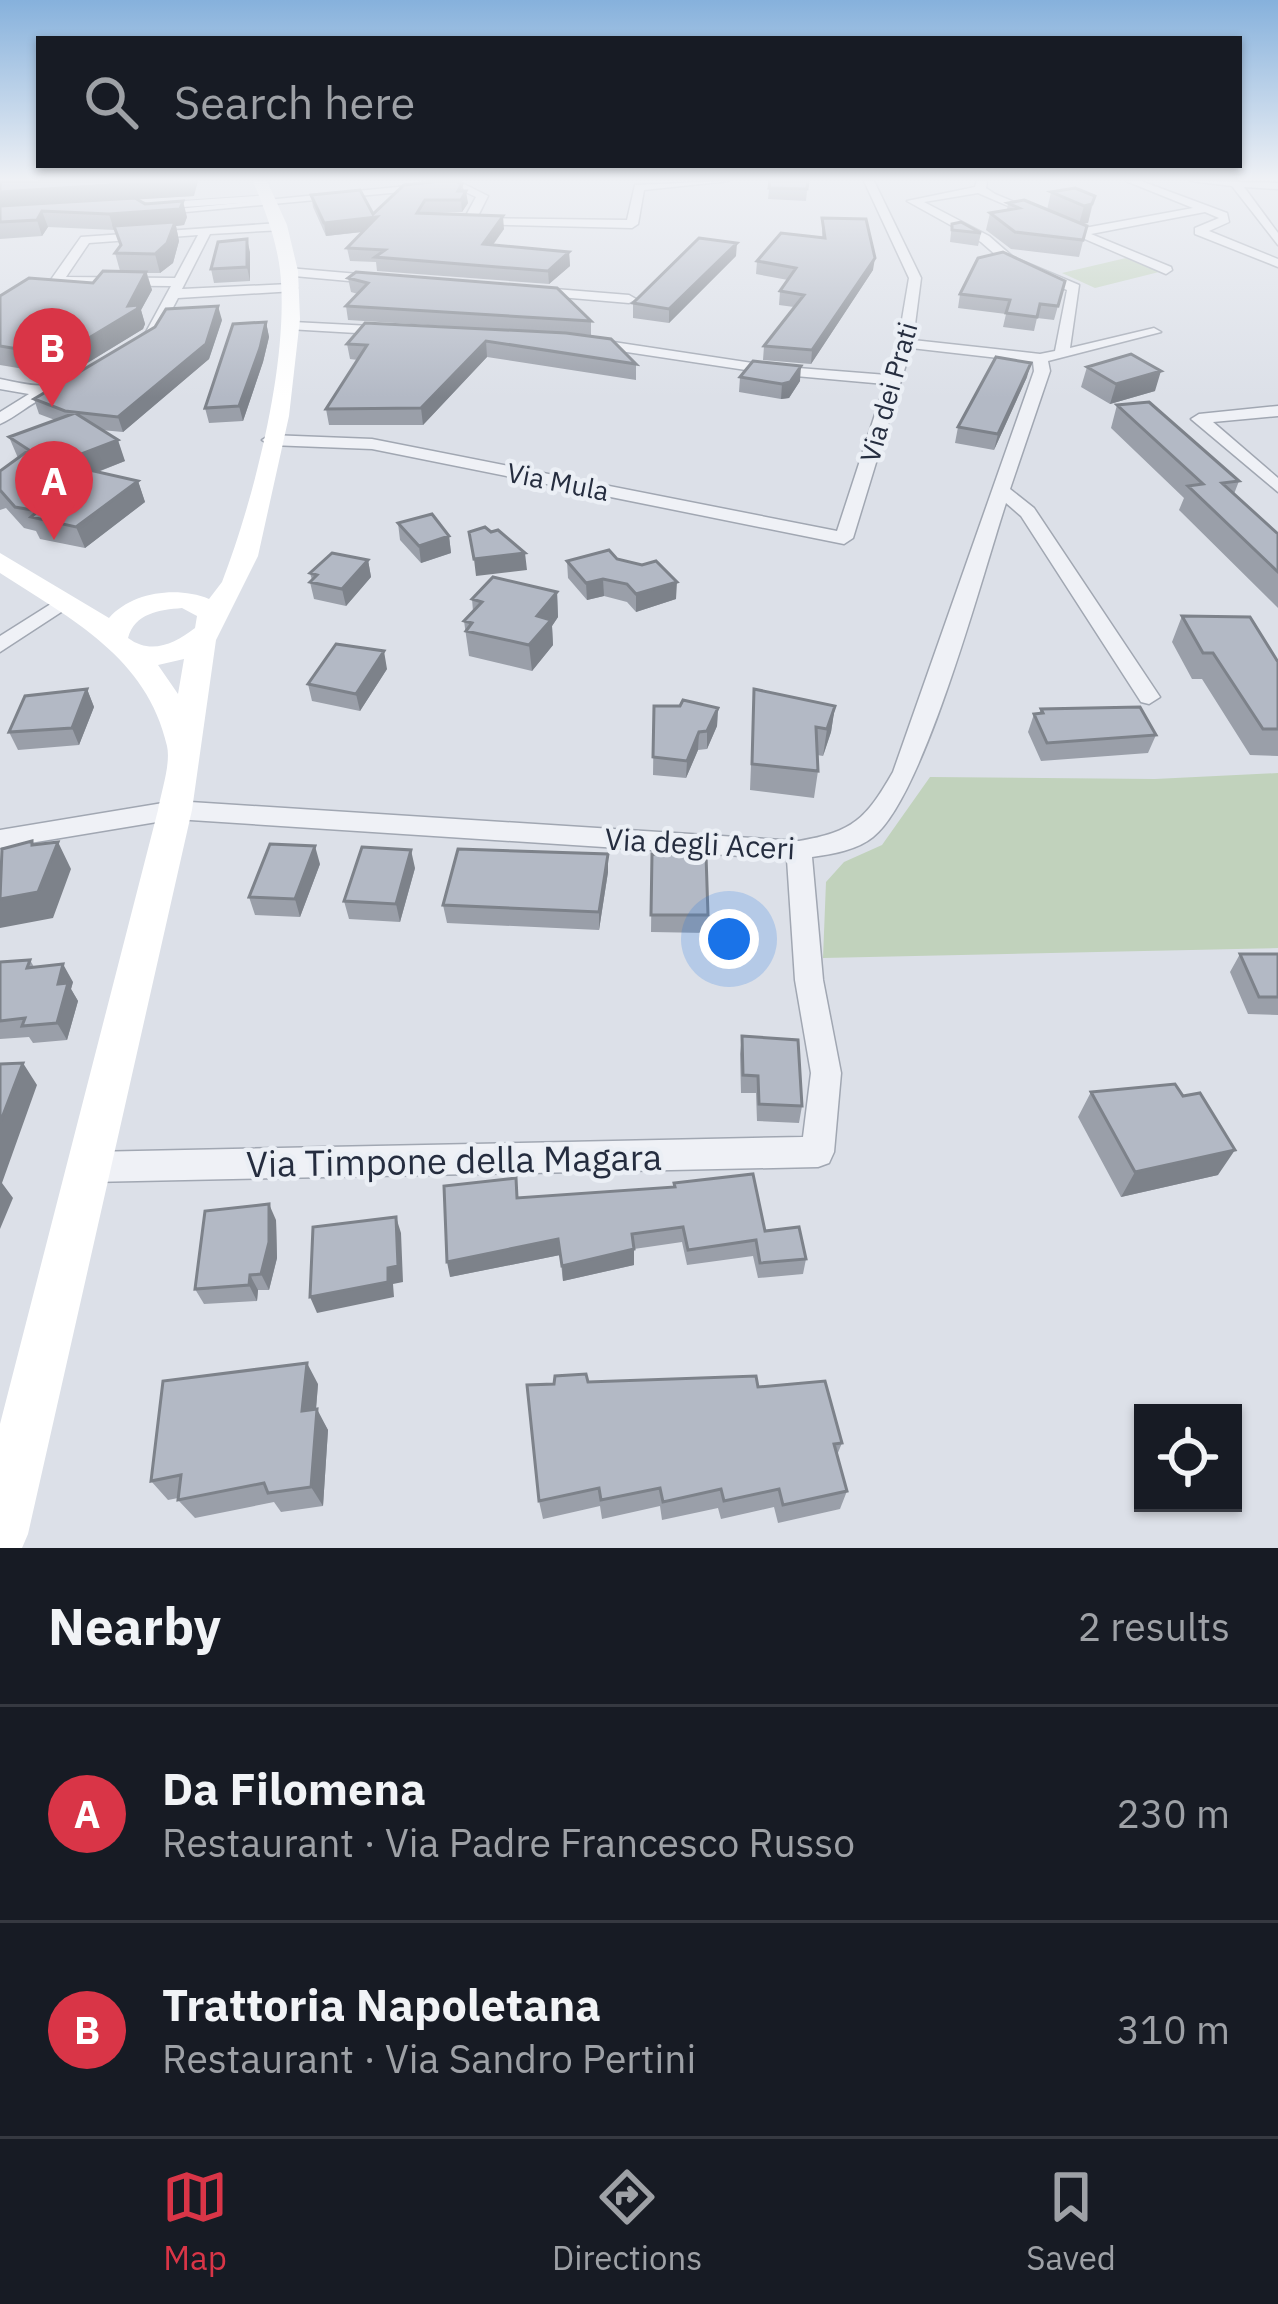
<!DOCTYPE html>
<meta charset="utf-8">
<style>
body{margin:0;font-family:"IBM Plex Sans",sans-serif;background:#242831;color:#f1f3f6}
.controls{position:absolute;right:36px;bottom:36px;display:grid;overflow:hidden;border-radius:0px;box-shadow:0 3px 9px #0004}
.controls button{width:108px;height:108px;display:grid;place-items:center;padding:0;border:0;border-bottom:3px solid #363941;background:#171b24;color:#f1f3f6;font:60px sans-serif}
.you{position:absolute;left:729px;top:939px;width:42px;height:42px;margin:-30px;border:9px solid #fff;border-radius:50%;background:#1a73e8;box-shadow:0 0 0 18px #1a73e833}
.badge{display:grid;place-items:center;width:78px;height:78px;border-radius:50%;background:#d93547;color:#fff;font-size:39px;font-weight:700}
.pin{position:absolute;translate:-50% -99px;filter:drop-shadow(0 3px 6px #0008)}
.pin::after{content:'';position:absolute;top:63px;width:42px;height:36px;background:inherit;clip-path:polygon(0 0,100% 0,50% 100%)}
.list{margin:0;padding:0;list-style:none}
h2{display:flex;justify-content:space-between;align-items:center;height:156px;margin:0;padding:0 48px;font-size:51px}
h2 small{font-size:39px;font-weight:400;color:#9ea1a6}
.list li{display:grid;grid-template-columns:78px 1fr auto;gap:36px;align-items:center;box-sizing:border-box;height:216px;padding:0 48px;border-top:3px solid #363941}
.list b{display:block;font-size:45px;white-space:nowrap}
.list p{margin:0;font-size:39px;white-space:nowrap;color:#9ea1a6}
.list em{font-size:39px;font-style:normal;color:#9ea1a6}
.icon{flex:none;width:66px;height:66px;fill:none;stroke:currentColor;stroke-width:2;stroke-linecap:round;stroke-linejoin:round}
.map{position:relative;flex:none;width:1278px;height:1548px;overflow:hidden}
.search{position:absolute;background:#171b24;box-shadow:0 3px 9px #0004;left:36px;right:36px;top:36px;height:132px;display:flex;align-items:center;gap:30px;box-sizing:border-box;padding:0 42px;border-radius:0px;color:#9ea1a6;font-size:45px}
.sheet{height:588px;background:#171b24}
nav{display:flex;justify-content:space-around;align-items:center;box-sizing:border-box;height:168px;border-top:3px solid #363941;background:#171b24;font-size:33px;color:#9ea1a6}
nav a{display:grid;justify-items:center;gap:6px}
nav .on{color:#d93547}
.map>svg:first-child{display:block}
.green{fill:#c1d2bc}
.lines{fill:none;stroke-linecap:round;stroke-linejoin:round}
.lane-casing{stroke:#a1a7b2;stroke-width:8}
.street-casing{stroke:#a1a7b2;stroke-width:3}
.lane{stroke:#eff1f6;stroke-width:6}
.street{fill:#eff1f6;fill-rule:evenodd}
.secondary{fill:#fff;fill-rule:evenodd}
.wall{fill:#9a9fa9}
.shaded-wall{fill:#7d828a}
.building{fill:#b3b9c5;stroke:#7d828a;stroke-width:3}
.labels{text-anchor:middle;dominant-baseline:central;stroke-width:9;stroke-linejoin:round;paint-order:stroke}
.far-street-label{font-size:27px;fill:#252d3f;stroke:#ebeff5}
.street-label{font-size:30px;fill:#252d3f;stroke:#ebeff5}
.near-street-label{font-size:36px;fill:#252d3f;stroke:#ebeff5}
</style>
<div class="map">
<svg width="1278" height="1548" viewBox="0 0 1278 1548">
<rect width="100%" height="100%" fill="#dce0e8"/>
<!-- green -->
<path class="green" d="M1126,258L1159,272L1095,288L1062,273Z
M1278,773V948L823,958L826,882L844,862L882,845L930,777L1155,779Z"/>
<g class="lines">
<defs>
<path id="lane" d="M168,205L269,198"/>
<path id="street" d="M458,181L488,196L477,218L627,220L635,185L729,181L644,190L638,224L632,228L469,224L463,221L476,197L455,187L153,215L147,212Z
M864,181H874L921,278L913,340L1040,354L1055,351L1067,290L1005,263L981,242L907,201L975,187L977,181H987L986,188L995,194L1079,229L1193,208L1126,181H1141L1227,213L1229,222L1209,231L1278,259V267L1195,234V228L1219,218L1205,212L1091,234L1171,267L1172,270L1166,274L978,193L924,202L989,236L1013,257L1079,285L1070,348L1154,328L1161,332L1048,361L1050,371L1010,489L1034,508L1160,697L1149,704L1141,702L1021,516L1006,503C983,573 924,797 873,837C857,850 833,854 812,857L823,980L841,1073L834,1152L829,1163L818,1167L90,1182L78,1178L74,1167L78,1156L90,1152L803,1137L811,1073L795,980L787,859L175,819L0,848V830L175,801L799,841C853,832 866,819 893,772L1034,371L1033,362L911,348L853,538L844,544L372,449L270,445L262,440L270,435L372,439L837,531L885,384L773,374L587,346L580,342L587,338L773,366L887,375L898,343L909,278Z
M1191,181L1278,183V189L1244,187L1278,233V245L1232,186Z
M279,223L283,230L210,234L182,289L290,284L297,288L295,291L178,298L157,338L137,350L125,347L146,332L171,286L57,285L50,281L81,237ZM198,235L175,278L66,277L89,243Z
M288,268L382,276L388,280L382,284L283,275V269Z
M530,287L629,295L636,299L629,303L525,294V288Z
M293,322L391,327L398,331L391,335L288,329L286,326Z
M77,376L85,381C71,392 62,391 46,397C30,403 16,417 0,424V412L29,394L0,389V379C33,386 45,390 77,376Z
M1278,406V416L1213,422L1278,478V492L1191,419L1199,414Z
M65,595L75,601L72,605L0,652V636Z"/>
</defs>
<!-- lane casing -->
<use href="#lane" class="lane-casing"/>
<!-- street casing -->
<use href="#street" class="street-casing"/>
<!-- lane -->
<use href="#lane" class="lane"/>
<!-- street -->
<use href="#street" class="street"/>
<!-- secondary -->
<path class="secondary" d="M253,181H267L287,225L298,271L300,319L289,416L258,556L216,640L192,810L28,1534L22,1548H0V1424L158,810C161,792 171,764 167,746C147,657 71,619 0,573V553L109,618C132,592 177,586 209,599L222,582C254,499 290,359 280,270C276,238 265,210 253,181ZM182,608L197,616L195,628C174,644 151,655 128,638C135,613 159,610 182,608ZM184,659L178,694L158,665Z"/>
</g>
<!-- wall -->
<path class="wall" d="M0,181L194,196L137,199L187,217L184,225L176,226L179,241L173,263L160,273H147L152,290L141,310L145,324L143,329L66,376L0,365V296L93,283L120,271L115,253L120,246L115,230L48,227L42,236L0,239Z
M770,181H808L806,201L768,199Z
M462,184L468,203L462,212L426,213L504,229L493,245L569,252L570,266L549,284L377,271L376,262L350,261L347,248L363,232L326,236L313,207L311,195L373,214Z
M1051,192L1095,196L1088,223L1081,224L1087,226L1079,257L1011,249L986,230L990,213L1007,210L1008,203L1047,210Z
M822,218L873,270L811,364L763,360L764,346L794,307L779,305L780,291L788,280L756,274L757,261L822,238Z
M952,224L981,233L978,246L950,242Z
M250,252V281L214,283L211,269Z
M736,256L669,323L633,318V303Z
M348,278L591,321V335L573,334L636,364V380L487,357L423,425H329L326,409L358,360L350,359L347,344L507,330L348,320L346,306L358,294L351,292Z
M1065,281L1054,320L1037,318L1034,331L1003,327L1006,314L958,308L960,294Z
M222,320L209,359L123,432L101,430L125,461L98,472L138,481L145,502L85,548L40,539L36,531L24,528L6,508L0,510V471L18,458L9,437L55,420L39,414L34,399Z
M266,322L269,337L263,362L243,421L209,423L205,408Z
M1087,367L1155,391L1110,404L1081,387Z
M740,377L800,381L789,398L781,399L739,392Z
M1027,377L994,450L955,443L958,427Z
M1117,405L1239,481L1234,494L1278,534V608L1179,510L1184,498L1111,428Z
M398,523L449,536L451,553L421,563L400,540Z
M617,559L676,599L636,612L627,602L604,596L587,600L568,578L567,561Z
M368,560L371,577L346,606L314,599L310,582L312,580L310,573Z
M557,592L558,617L552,626L553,645L532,671L469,656L464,621L473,611L472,599Z
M1182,616L1278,662V756L1250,755L1202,679H1192L1172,642Z
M387,669L360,711L312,701L308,684Z
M87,689L94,707L79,745L18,750L9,732Z
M754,689L835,706L831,732L823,756L817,755L818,771L814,798L750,790Z
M654,706L718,708L717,726L707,749L698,750L686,778L653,775Z
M1041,709L1156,735L1148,753L1041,761L1028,732L1034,714H1039Z
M608,854V872L599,930L447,923L443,905Z
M652,854L708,915L707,933L651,932Z
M320,864L300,917L255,915L249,897Z
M415,868L400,922L349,919L344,901Z
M1240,954H1278V1015L1248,1014L1230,972Z
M30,960L34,967L73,982L71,989L78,1001L67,1040L33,1043L29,1037L0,1039V962Z
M742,1036L802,1106L799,1123L757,1121L756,1093H741L740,1054Z
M1091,1092L1183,1096L1218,1175L1121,1197L1078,1117Z
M518,1198L765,1231L806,1259L803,1274L758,1278L753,1256L687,1265L682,1242L634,1249V1265L563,1281L560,1255L450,1277Z
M276,1220L277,1258L269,1290H258L257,1301L204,1304L195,1289Z
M588,1382L758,1387L842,1443L837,1455L847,1491L840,1509L778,1523L774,1507L721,1519L718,1508L662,1520L660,1506L602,1519L600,1506L543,1519L539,1501L554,1384Z
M318,1384L316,1410L328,1430L323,1506L281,1512L274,1502L195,1518L178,1500V1498L168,1500L151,1481Z"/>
<!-- shaded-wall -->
<path class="shaded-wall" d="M174,181H198L194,196L0,208V192Z
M466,191L468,203L462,212L461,200Z
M183,201L187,217L184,225L176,226L179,241L173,263L160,273L155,254L173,226L114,230L109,214Z
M1092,204L1088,223L1079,224L1084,206Z
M42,211L48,227L42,236L37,220Z
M503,216L504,229L484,257L483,244Z
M377,217L378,230L326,236L324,223Z
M247,239L250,252V281L247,267Z
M737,243L736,256L669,323V309Z
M569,252L570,266L549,284L548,271Z
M875,258L873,270L811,364L812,350Z
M146,272L152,290L141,310L145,324L143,329L66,376L59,356L128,306Z
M218,306L222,320L209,359L123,432L118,417Z
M266,322L269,337L263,362L243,421L239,406Z
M486,341L487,357L423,425L421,408Z
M1031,363L1027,377L994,450L998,434Z
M801,366L800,381L789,398L781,399L782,384Z
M1161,371L1155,391L1110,404L1116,384Z
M118,440L125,461L66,484L58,463Z
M138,481L145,502L85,548L76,527Z
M449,536L451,553L421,563L419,546Z
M525,553L527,570L476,576L474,559Z
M368,560L371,577L346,606L342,589Z
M603,579L604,596L587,600L586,583Z
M677,582L676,599L636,612V594Z
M557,592L558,617L552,626L553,645L532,671L529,645L537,616Z
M384,651L387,669L360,711L356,694Z
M87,689L94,707L79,745L72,728Z
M835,706L831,732L823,756L827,729Z
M718,708L717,726L707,749V731Z
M699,732L698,750L686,778L687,761Z
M58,842L71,869L53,918L0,928V899Z
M315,846L320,864L300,917L295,899Z
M411,850L415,868L400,922L396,904Z
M608,854V872L599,930V912Z
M63,964L73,982L71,989L78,1001L67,1040L57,1023L58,984Z
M23,1063L37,1085L2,1183L13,1198L0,1229V1123Z
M1235,1150L1218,1175L1121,1197L1135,1172Z
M269,1204L276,1220L277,1258L269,1290L261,1274Z
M396,1217L401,1233L403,1282L393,1284L394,1297L317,1313L310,1297L388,1268Z
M558,1239L560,1255L450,1277L447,1262Z
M634,1249V1265L563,1281L562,1266Z
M250,1275L258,1290L257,1301L249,1285Z
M307,1363L318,1384L314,1432L302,1411Z
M317,1409L328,1430L323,1506L311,1487Z"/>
<!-- building -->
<path class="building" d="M0,181H174L0,192Z
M440,181H456L462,184L458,191H466L461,200H425L417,213L503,216L483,244L569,252L548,271L375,257L385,250L347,248L377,217L324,223L311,195L360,190L373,214L404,185Z
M770,181H808L807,189L769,188Z
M1075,188L1095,196L1092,204L1084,206L1051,192Z
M135,198L145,204L183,201L180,209L109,214L42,211L37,220L0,222V206Z
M1024,200L1087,226L1083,240L1015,232L990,213L1019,208L1008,203Z
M822,218L866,219L875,258L812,350L764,346L804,295L780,291L796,268L757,261L781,233L825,238Z
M175,222L167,243L155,254L115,253L121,245L114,226Z
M961,222L981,233L952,230V224Z
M699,238L737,243L669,309L633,303Z
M247,239V267L211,269L218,242Z
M1003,252L1065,281L1058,306L1040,304L1037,317L1006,313L1010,300L960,294L978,258Z
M103,271L146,272L128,306L139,305L137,309L59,356L0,346V296L29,278L93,283Z
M356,272L557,288L591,321L346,306L368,283L348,278Z
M218,306L206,344L118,417L65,411L34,399L155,327L166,309Z
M266,322L260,348L239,406L205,408L233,324Z
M365,323L566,333L611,339L636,364L486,341L421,408L326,409L367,345L347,344Z
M1131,354L1161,371L1116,384L1087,367Z
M996,357L1031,363L998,434L958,427Z
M753,361L801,366L790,382L782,384L740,377Z
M1149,402L1239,481L1222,483L1278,534V572L1188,486L1203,484L1117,405Z
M75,413L118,440L58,463L138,481L76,527L31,517L38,511L15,507L0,490V471L29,450L9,437Z
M432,514L449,536L419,546L398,523Z
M485,527L491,532L498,530L525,553L474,559L469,532Z
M609,550L617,559L642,565L656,561L677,582L636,594L627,584L603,579L586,583L567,561Z
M332,553L368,560L342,589L310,582L317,575L310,573Z
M493,577L557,592L537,616L551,620L529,645L466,631L472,623L464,621L482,602L472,599Z
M1182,616L1250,617L1278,662V729H1263L1213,653H1203Z
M336,644L384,651L356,694L308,684Z
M87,689L72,728L9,732L25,696Z
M754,689L835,706L827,729L816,727L818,771L752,764Z
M683,700L718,708L707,731L699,732L687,761L653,757L654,706H680Z
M1140,707L1156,735L1047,743L1034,714L1043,713L1041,709Z
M32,841V845L58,842L38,892L0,899L2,849Z
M270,844L315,846L295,899L249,897Z
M362,847L411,850L396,904L344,901Z
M458,849L608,854L599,912L443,905Z
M652,854L706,855L708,915H651Z
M1240,954H1278V997H1259Z
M30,960L27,968L63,964L58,984L68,983L57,1023L22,1026L25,1018L0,1021V962Z
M742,1036L798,1040L802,1106L759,1104L758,1076L743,1075Z
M23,1063L0,1123V1064Z
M1175,1084L1183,1096L1200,1093L1235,1150L1135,1172L1091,1092Z
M753,1174L765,1231L799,1227L806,1259L760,1263L756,1240L688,1250L683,1227L632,1234L634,1249L562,1266L558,1239L447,1262L444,1186L516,1178L517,1198L675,1187L674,1183Z
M269,1204V1242L261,1274L250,1275L249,1285L195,1289L205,1211Z
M396,1217L398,1266L388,1268V1282L310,1297L313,1227Z
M307,1363L302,1411L317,1409L311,1487L268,1493L264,1483L178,1500L181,1475L151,1481L163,1381Z
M586,1374L588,1382L756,1376L758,1387L825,1381L842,1443L834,1444L847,1491L783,1505L779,1489L724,1501L721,1489L663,1502L660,1488L601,1500L599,1488L539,1501L527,1385L554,1384L555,1376Z"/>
<!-- sky -->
<linearGradient id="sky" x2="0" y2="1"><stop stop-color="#86b1dc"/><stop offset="0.45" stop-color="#eff1f5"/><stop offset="1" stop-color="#eff1f5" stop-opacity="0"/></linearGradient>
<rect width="1278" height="398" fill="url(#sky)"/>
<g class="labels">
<!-- far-street labels -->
<g class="far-street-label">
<text transform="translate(888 392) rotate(-74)">Via dei Prati</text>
<text transform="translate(558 481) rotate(11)">Via Mula</text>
</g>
<!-- street labels -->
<g class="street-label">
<text transform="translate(700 843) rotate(3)">Via degli Aceri</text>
</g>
<!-- near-street labels -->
<g class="near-street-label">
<text transform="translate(454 1160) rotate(-1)">Via Timpone della Magara</text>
</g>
</g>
</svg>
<div class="controls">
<button><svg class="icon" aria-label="locate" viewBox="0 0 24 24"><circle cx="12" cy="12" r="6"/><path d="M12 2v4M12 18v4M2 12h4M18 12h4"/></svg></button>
</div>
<div class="you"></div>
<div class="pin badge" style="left:54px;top:540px">A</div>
<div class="pin badge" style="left:52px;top:407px">B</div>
<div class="search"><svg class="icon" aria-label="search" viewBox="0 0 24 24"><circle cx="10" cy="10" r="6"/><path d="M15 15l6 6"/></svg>Search here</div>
</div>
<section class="sheet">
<h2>Nearby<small>2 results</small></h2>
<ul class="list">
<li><span class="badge">A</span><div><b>Da Filomena</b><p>Restaurant · Via Padre Francesco Russo</p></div><em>230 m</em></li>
<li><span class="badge">B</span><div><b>Trattoria Napoletana</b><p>Restaurant · Via Sandro Pertini</p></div><em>310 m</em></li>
</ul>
</section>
<nav>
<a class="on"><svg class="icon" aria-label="map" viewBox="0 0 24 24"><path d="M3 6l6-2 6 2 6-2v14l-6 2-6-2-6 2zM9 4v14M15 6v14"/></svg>Map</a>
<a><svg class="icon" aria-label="directions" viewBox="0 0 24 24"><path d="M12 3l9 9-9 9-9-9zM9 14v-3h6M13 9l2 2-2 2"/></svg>Directions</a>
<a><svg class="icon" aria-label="saved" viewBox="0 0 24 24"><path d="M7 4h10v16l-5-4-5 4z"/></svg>Saved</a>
</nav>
